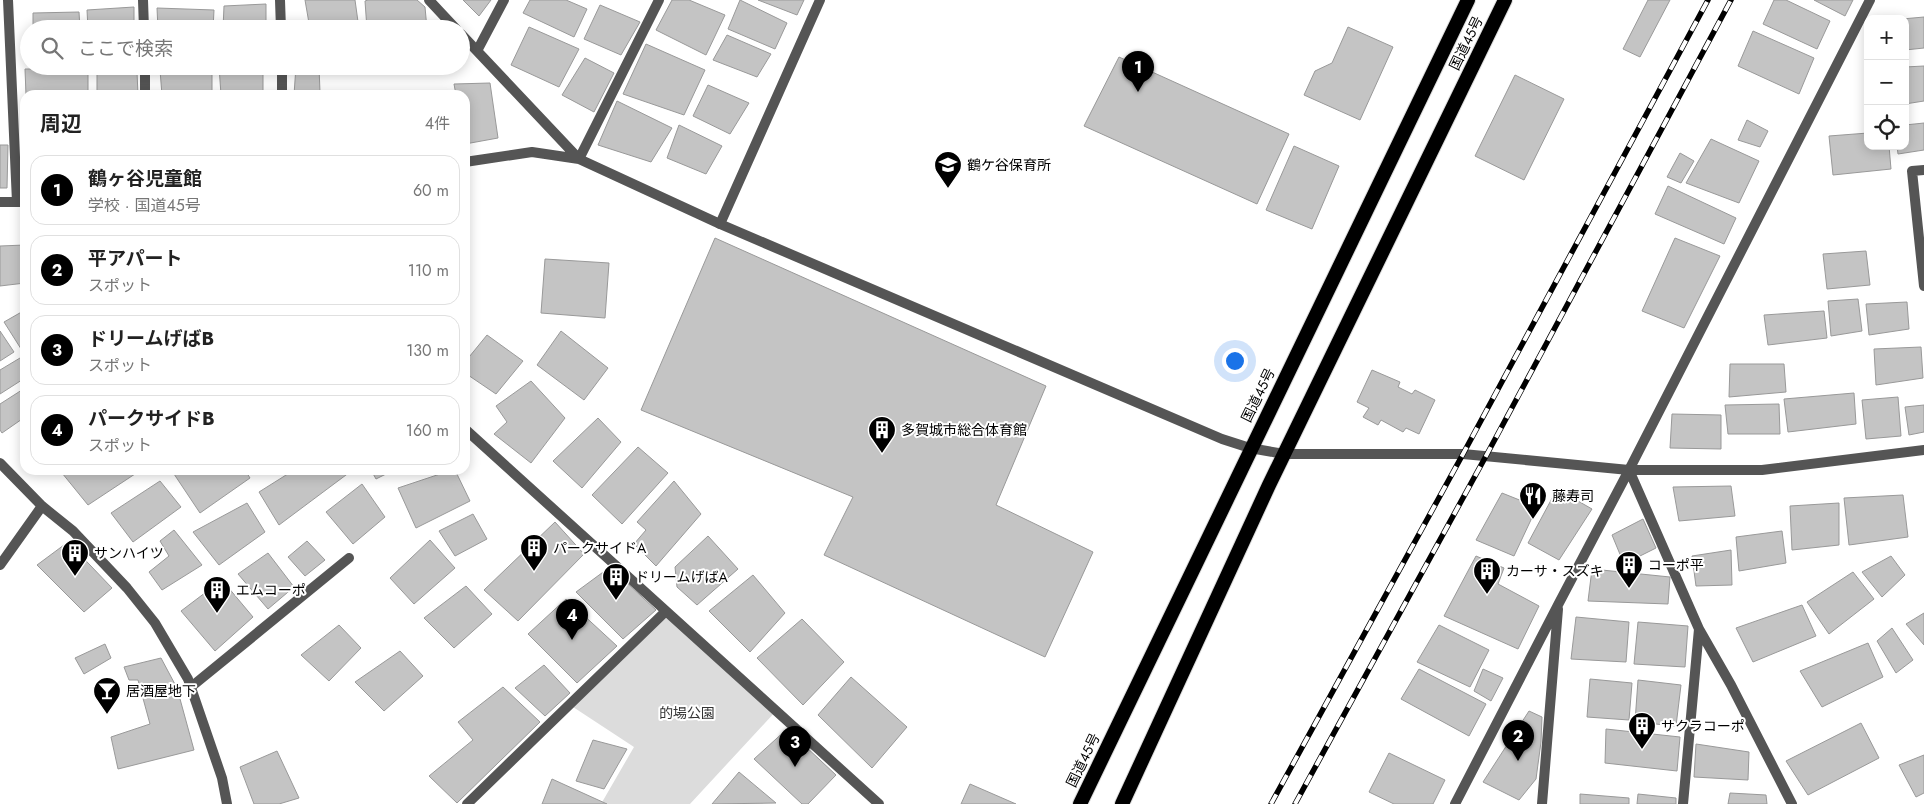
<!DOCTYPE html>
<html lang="ja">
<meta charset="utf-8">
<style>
body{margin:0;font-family:Jost,"Noto Sans JP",sans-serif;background:#f6f6f6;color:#222}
.controls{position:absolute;right:15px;top:15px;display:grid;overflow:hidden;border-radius:10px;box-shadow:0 2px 12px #0003}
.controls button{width:45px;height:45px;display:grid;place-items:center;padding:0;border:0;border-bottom:1px solid #e0e0e0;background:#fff;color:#222;font:25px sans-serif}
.you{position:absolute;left:1234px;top:360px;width:18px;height:18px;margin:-12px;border:4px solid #fff;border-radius:50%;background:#1a73e8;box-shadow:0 0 0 8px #1a73e833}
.badge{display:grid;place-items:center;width:32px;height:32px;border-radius:50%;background:#000;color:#fff;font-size:16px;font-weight:700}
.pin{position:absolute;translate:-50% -41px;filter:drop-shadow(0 1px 2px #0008)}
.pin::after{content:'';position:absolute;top:26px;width:18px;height:15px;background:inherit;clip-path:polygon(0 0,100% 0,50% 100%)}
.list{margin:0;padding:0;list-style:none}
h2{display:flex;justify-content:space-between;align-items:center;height:65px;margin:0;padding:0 20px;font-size:21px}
h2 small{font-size:16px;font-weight:400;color:#767676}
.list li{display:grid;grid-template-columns:32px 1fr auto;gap:15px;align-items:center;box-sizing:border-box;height:70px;margin:0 10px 10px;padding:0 10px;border:1px solid #e0e0e0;border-radius:15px}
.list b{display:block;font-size:19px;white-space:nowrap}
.list p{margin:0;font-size:16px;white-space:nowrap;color:#767676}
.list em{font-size:16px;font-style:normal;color:#767676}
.icon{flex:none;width:28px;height:28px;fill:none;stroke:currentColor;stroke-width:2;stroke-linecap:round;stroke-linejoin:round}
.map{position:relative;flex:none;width:1924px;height:804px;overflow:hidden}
.search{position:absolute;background:#fff;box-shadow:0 2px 12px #0003;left:20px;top:20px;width:450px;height:55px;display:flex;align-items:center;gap:12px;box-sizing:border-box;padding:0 18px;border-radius:28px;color:#767676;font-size:19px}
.panel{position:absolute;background:#fff;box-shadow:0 2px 12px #0003;left:20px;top:90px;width:450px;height:385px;border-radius:15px}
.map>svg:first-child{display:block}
.green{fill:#dcdcdc}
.building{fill:#c4c4c4;stroke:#999}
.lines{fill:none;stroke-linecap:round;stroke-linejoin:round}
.trunk-casing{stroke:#dbdbdb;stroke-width:16}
.minor{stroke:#555;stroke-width:10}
.tertiary{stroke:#555;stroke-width:10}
.trunk{stroke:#000;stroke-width:14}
.rail-casing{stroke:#000;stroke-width:5.5}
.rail{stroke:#fff;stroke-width:4;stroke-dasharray:11;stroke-linecap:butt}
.labels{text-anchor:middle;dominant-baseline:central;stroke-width:4;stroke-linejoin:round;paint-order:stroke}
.street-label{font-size:14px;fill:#000;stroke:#fff}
.poi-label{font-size:14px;fill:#000;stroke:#fff;text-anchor:start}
.park-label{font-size:14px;fill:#333;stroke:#fff}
</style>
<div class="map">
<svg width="1924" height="804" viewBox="0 0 1924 804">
<rect width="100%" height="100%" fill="#fff"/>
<!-- green -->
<path class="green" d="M666,611L776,711L690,804H601L634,747L570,705Z"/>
<!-- building -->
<path class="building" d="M305,0H355L359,29H310Z
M368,0H417L425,7L427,29H367L365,1Z
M463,0H491L479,16Z
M530,0H566L587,9L574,37L523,13Z
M672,0H689L725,15L706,55L656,30Z
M740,0L787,23L775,49L728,29Z
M758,0H804L797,15Z
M1648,0H1670L1640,57L1623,49Z
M1774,0H1786L1830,21L1817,49L1763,24Z
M1814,0H1853L1845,16Z
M266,4V29H223L224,6Z
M600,5L640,22L621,55L584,39Z
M134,7V29H88L87,10Z
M157,8L214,10L213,29H158Z
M79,12L80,29H33V13Z
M1924,17V48L1905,50V19H1902Z
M529,27L579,49L559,87L511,65Z
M1348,27L1393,47L1360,120L1304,95L1315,71L1332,63Z
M1753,31L1814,58L1799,94L1738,66Z
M727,35L771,54L757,77L713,60Z
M646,44L705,70L684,115L623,94Z
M1119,57L1289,134L1257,204L1084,126Z
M585,58L614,73L594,112L562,95Z
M219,66H263V95H221Z
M296,66H319L320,93L294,95Z
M1924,66V101L1905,104V67Z
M25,69H88V95H26Z
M160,70L212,71V95H162Z
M137,72L138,95H97V74Z
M1515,75L1564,99L1524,180L1475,156Z
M490,83L498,138L465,144V95H456L454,84Z
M708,85L749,103L730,134L693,116Z
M617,101L672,128L651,162L598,145Z
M1747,120L1768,131L1760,147L1738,140Z
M1924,123V150L1898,154L1897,146H1905V125Z
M679,125L722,146L706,174L667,158Z
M1868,133V146H1889L1891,169L1833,175L1829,136Z
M1711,139L1759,161L1739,203L1686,183Z
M0,145H8L7,188H0Z
M1294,146L1339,166L1312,229L1266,210Z
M1680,153L1694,161L1681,183L1667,177Z
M1668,186L1736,218L1724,244L1655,214Z
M715,238L1046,386L996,505L1093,552L1045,657L824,555L853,497L641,410Z
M1675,238L1720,256L1684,328L1642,311Z
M25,245V283L0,286V246Z
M1866,251L1870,285L1827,289L1823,254Z
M545,259L609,263L605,318L541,313Z
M1858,299L1862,331L1831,336L1828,301Z
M1907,302L1909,329L1869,335L1866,304Z
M25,310V351L23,352L4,322Z
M1824,311L1827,338L1768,345L1764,315Z
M0,331L14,352L0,361Z
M561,331L608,368L584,400L537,365Z
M487,335L523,361L496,394L465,373V362Z
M1921,347L1923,378L1876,385L1874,349Z
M25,355V378L0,394V370Z
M1730,364H1784L1786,392L1729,397Z
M1372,370L1400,382L1398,387L1412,394L1415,390L1435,400L1419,434L1406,428L1403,432L1381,420L1378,425L1363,417L1369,408L1357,402Z
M531,381L565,418L531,463L494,434L507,422L496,406Z
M25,388V417L2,433L0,430V404Z
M1854,393L1856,424L1788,432L1784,399Z
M1898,397L1901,436L1866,439L1862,400Z
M1779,404L1780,434H1728L1725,405Z
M1924,405V432L1909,435L1905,407Z
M1672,414L1721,415V449L1670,448Z
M598,418L621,442L582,488L553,461Z
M638,447L668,473L622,524L592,495Z
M67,470H137L138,472L88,505L62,473Z
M182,470H245L250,478L200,513L174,474Z
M294,470H349L350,472L279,525L259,492Z
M371,470H394L376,479Z
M452,470H455L470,501L416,528L398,488Z
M160,481L181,507L133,542L111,513Z
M674,481L701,514L656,566L634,544L646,530L637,522Z
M362,484L385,517L353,544L326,512Z
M1731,486L1735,516L1679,521L1673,487Z
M1557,489L1592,509L1559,560L1528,543Z
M1502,493L1537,507L1514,556L1476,540Z
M1903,495L1908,537L1849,545L1844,498Z
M247,503L265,532L219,565L193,532Z
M1839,503V545L1792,550L1790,506Z
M473,514L487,539L455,556L439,531Z
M1643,519L1656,548L1624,564L1612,535Z
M555,522L584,554L518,621L484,590Z
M174,530L202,565L162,590L149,572L169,556L160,541Z
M1782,531L1786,563L1739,571L1736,537Z
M708,536L738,569L697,605L677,587L675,567Z
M430,540L455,568L414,604L390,578Z
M307,541L325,560L305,576L288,557Z
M68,542L112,588L84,612L37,565Z
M1731,550L1732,585L1696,586L1692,556Z
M268,553L294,587L268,609L238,574Z
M1476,556L1504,568L1498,584L1539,606L1518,649L1444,616Z
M1891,556L1905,575L1882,597L1862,572Z
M610,567L656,610L623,639L576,592Z
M1592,569L1670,577L1668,604L1588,601Z
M1853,572L1874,599L1829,634L1807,602Z
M753,575L785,613L750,652L709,611Z
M222,580L253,617L215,651L181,611Z
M466,586L492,614L454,648L424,618Z
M566,599L617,646L577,683L528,634Z
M1802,605L1816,636L1753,662L1736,628Z
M1924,613V645L1906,624Z
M1576,617L1629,622L1626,662L1571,659Z
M802,619L844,662L803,705L757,658Z
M1638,622L1688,626L1685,667L1634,664Z
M339,625L361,648L329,681L301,655Z
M1439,625L1489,650L1470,687L1417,662Z
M1892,628L1913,660L1896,673L1877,641Z
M1868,643L1883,677L1822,707L1800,671Z
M105,644L111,658L84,674L75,658Z
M400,651L423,676L384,711L355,682Z
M161,658L177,688L194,750L118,769L111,737L150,724L138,680H129L124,667Z
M544,665L570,693L545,716L515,688Z
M1419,669L1486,704L1469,736L1401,699Z
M1483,669L1503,678L1491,701L1474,691Z
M851,677L907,727L872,768L818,715Z
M1590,679L1632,683L1629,720L1587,717Z
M1638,680L1681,685L1676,726L1635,722Z
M503,687L540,722L457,803L429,776L473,740L458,722Z
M1529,711L1542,717L1541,742L1536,779L1519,800L1483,782Z
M1861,723L1879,758L1808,795L1786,761Z
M787,729L836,775L808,804H802L754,759Z
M1606,729L1680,737L1677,771L1605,763Z
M593,740L627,749L604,789L576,781Z
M1696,744L1749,752L1748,780L1694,777Z
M277,751L299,798L279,804H254L240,767Z
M1389,753L1445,780L1433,804H1394L1369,792Z
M1924,755V793L1916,797L1899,765Z
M739,772L776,803L712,804Z
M552,779L607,804H542Z
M970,784L1016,804H961Z
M1730,793L1766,795L1767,804H1728Z
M1580,794L1629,798V804H1580Z
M1638,794L1676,798V804H1637Z"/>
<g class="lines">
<defs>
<path id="trunk" d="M1080,804L1468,0
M1122,804L1269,485L1505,0"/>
</defs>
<!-- trunk casing -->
<use href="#trunk" class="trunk-casing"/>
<!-- minor -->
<path class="minor" d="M8,0L17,202
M143,0L144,29
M280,0L281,29
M429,0L456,29
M461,34L579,159L659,0
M477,51L504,0
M145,66V95
M282,66V95
M465,162L532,152L579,159L720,224L820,0
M1924,170L1912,171L1924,286
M0,202H25
M465,429L879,804
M1629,470L1699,629L1731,685L1792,804
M191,687L349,558
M467,804L666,611
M1455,804L1559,603L1629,470L1870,0
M1542,804L1558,609
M1683,804L1699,629"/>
<!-- tertiary -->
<path class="tertiary" d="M720,224L1222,439L1250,448L1284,454H1463L1629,470H1762L1924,450
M0,463L42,506L73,531L127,588L155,623L188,679L222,778L227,804
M0,565L42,506"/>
<!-- trunk -->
<use href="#trunk" class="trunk"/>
<defs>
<path id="rail" d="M1271,804L1463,454L1708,0
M1295,804L1486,456L1731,0"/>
</defs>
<!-- rail casing -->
<use href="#rail" class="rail-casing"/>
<!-- rail -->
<use href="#rail" class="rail"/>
</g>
<!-- icons -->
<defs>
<symbol id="school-pin" viewBox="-11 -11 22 30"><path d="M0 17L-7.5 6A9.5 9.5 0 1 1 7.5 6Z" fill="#000" stroke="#fff"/><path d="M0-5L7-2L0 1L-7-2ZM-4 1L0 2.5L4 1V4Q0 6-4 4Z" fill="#fff"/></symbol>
<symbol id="building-pin" viewBox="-11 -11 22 30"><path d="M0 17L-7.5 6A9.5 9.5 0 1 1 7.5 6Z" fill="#000" stroke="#fff"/><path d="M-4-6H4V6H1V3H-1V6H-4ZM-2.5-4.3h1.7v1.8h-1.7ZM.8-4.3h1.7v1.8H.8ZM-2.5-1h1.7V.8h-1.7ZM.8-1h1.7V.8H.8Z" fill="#fff"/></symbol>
<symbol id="restaurant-pin" viewBox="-11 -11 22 30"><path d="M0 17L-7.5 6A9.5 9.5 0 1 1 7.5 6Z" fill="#000" stroke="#fff"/><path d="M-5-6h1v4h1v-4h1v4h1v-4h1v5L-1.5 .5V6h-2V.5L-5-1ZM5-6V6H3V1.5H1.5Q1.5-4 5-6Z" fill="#fff"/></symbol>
<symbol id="bar-pin" viewBox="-11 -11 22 30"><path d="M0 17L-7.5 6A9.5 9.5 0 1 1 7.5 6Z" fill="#000" stroke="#fff"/><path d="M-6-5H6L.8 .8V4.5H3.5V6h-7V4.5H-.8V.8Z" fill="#fff"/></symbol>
</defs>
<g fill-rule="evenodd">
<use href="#school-pin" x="932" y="149" width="32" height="43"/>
<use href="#building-pin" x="866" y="414" width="32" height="43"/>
<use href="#restaurant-pin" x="1517" y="480" width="32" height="43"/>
<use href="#building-pin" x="518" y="532" width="32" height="43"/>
<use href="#building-pin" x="59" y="537" width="32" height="43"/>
<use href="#building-pin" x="1613" y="549" width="32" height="43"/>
<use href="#building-pin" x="1471" y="555" width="32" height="43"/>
<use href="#building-pin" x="600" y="561" width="32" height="43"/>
<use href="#building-pin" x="201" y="574" width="32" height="43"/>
<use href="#bar-pin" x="91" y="675" width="32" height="43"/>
<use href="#building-pin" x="1626" y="710" width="32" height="43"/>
</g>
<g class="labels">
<!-- street labels -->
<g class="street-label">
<text transform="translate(1466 43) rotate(-64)">国道45号</text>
<text transform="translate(1258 395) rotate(-64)">国道45号</text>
<text transform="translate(1083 760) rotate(-64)">国道45号</text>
</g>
<!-- poi labels -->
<g class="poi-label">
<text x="967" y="165">鶴ケ谷保育所</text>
<text x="901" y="430">多賀城市総合体育館</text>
<text x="1552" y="496">藤寿司</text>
<text x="553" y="548">パークサイドA</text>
<text x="94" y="553">サンハイツ</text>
<text x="1648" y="565">コーポ平</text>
<text x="1506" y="571">カーサ・スズキ</text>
<text x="635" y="577">ドリームげばA</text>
<text x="236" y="590">エムコーポ</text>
<text x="126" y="691">居酒屋地下</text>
<text x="1661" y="726">サクラコーポ</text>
</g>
<!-- park labels -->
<g class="park-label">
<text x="687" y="713">的場公園</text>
</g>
</g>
</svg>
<div class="controls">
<button>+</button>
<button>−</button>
<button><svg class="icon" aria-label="locate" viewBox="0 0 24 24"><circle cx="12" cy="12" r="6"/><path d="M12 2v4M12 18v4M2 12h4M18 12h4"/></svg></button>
</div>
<div class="you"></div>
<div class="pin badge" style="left:1138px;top:92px">1</div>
<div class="pin badge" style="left:1518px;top:761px">2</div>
<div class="pin badge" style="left:795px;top:767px">3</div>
<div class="pin badge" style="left:572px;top:640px">4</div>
<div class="search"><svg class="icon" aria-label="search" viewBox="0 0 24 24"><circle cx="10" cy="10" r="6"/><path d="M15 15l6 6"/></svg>ここで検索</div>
<section class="panel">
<h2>周辺<small>4件</small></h2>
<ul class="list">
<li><span class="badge">1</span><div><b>鶴ヶ谷児童館</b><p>学校 · 国道45号</p></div><em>60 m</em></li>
<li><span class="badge">2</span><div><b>平アパート</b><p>スポット</p></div><em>110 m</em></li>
<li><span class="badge">3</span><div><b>ドリームげばB</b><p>スポット</p></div><em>130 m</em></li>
<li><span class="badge">4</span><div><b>パークサイドB</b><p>スポット</p></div><em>160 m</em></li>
</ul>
</section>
</div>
